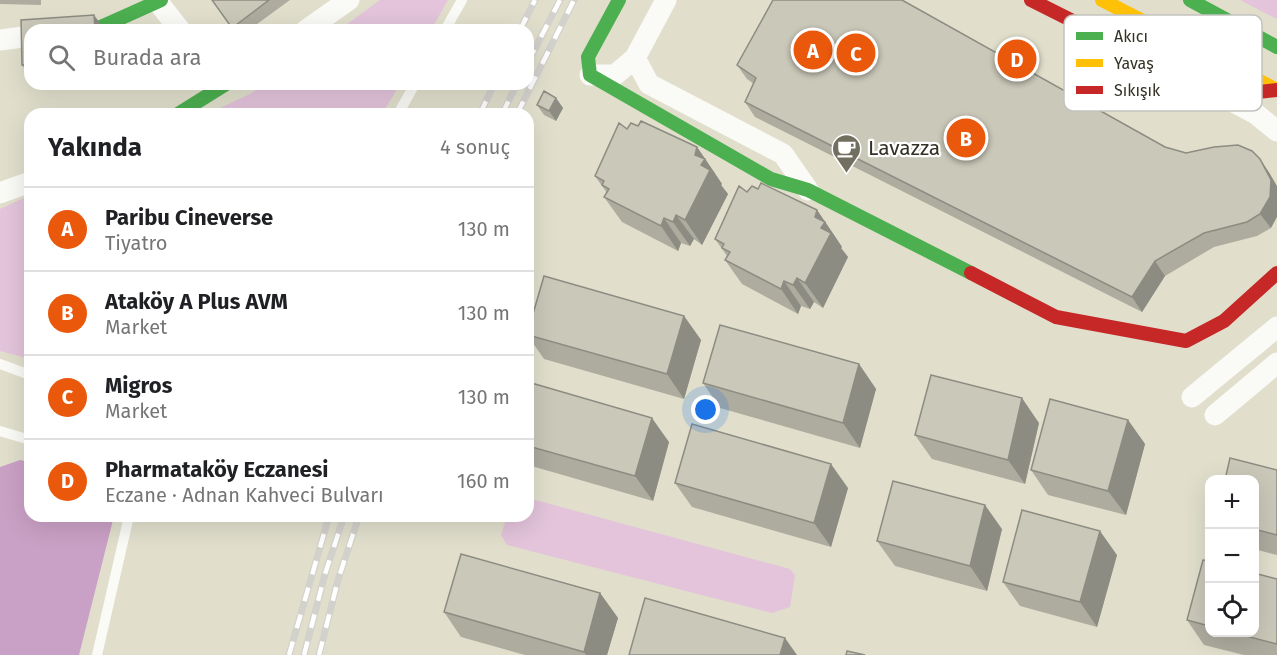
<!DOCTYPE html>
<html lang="tr">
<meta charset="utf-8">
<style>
body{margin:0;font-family:"Fira Sans",sans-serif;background:#f6f6f6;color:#202124}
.controls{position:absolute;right:18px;bottom:18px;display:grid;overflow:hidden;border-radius:12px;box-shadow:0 6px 24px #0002}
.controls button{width:54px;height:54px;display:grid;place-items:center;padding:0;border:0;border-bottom:2px solid #e0e0e0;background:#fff;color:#202124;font:30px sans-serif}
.you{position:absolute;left:706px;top:410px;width:21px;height:21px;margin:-15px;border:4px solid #fff;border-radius:50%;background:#1a73e8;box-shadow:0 0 0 9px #1a73e833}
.badge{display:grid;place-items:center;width:39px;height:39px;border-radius:50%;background:#ea580c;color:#fff;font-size:20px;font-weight:700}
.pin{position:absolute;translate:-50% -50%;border:3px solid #fff;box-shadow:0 2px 6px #0006}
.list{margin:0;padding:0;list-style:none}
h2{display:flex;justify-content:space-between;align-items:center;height:78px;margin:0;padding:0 24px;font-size:26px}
h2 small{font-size:20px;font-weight:400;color:#757577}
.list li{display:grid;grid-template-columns:39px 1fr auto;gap:18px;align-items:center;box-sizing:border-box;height:84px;padding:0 24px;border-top:2px solid #e0e0e0}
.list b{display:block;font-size:22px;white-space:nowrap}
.list p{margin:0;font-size:20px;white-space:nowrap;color:#757577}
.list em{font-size:20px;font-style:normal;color:#757577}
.icon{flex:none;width:33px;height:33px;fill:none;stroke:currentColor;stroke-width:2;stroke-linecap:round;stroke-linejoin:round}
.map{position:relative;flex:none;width:1277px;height:655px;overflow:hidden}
.search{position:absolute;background:#fff;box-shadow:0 6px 24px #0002;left:24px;top:24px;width:510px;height:66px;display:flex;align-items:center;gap:15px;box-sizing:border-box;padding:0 21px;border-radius:18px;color:#757577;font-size:22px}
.panel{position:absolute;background:#fff;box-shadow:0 6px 24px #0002;left:24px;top:108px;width:510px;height:414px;border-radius:18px}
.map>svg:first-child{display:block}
.green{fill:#e3c4db}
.water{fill:#caa1c6}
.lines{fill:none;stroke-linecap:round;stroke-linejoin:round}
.lane{stroke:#fafaf7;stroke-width:10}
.street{stroke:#fafaf7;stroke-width:21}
.fast{stroke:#4caf50;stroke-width:14}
.slow{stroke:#ffc107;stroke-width:14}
.jam{stroke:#c62828;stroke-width:14}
.rail-casing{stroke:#d3d1cc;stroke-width:7}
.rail{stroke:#fff;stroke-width:4.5;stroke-dasharray:14;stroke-linecap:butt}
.wall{fill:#aeac9f}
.shaded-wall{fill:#8d8c82}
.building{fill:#cac8b9;stroke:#8d8c82;stroke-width:1.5}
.labels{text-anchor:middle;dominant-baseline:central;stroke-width:4.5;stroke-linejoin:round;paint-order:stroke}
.poi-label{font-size:21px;fill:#343225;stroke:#fff;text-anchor:start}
.key{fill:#fff;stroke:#c2c2be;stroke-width:1.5}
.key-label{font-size:16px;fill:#343225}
</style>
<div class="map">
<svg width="1277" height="655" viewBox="0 0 1277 655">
<rect width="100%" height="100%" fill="#e1dfcc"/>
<!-- green -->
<path class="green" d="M380,0H448L431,30H339Z
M1240,0H1277V19Z
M264,84H400L382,114H207L250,94Z
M30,195V359L0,351V209Z
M528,498L790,569L795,575L790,607L772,613L507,545L501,535L507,516H528Z"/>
<!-- water -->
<path class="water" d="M20,460L30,462V516H114L79,655H0V467Z"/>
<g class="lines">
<!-- lane -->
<path class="lane" d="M445,30L462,0
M398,114L415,84
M0,364L30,375
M0,431L30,440
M97,655L129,516"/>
<!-- street -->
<path class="street" d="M666,0L635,58L649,84L783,154L808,190
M158,2L180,30
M306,30L349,0
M0,40L30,36
M590,75H615L635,58
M1222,96L1256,114L1277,131
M0,193L30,182
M1192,397L1277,327
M1215,415L1277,363"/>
<!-- fast -->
<path class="fast" d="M619,0L588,57L590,75L771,179L808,190L971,273
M1190,0L1277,47
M79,30L101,27L161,0
M178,114L226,84"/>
<!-- slow -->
<path class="slow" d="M1102,0L1277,90"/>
<!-- jam -->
<path class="jam" d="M1031,0L1222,96L1277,90
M971,273L1056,317L1186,341L1224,321L1277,273"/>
<defs>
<path id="rail" d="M520,30L535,0
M528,62L560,0
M480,114L494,84
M502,114L517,84
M517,114L574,0
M289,655L329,516
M304,655L325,574L344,516
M319,655L338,580L359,516"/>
</defs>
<!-- rail casing -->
<use href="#rail" class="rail-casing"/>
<!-- rail -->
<use href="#rail" class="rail"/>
</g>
<!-- wall -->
<path class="wall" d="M0,0H41V5L0,4Z
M212,0H290L249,30H233Z
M30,30V76L22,65Z
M737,65L1165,147L1186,153L1260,159L1270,174L1271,228L1257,236L1214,247L1165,276L1142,312L755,117L745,102L754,84L747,79Z
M36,84H114V88L40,89Z
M556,98L563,108L556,121L544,115L537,105Z
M638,126L697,147L714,172L722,184L721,185L728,194L702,245L694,239L690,246L681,243L678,251L622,222L604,197L607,193L595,176L627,129Z
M758,189L817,210L834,235L842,247L841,248L848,257L823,308L814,302L810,309L801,306L798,314L742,284L725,260L727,256L715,239L747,192Z
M684,316L701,340L684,399L544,359L528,336V331Z
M859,364L876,389L860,448L720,408L703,383Z
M528,382L669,442L653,501L528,465Z
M1128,420L1145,444L1126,515L1048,495L1031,470Z
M1039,423L1025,484L932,459L915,435Z
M1277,470V555L1254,549V480Z
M675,483L848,488L831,547L692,507Z
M1002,529L987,591L895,566L877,541Z
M1117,555L1097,627L1020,606L1003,582Z
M1209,561V633H1254L1277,579V655H1244L1204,645L1187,620Z
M600,593L618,618L607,655H525L461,637L444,612Z"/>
<!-- shaded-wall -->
<path class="shaded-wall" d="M94,15L105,30H95Z
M556,98L563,108L556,121L549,111Z
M697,147L714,172L722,184L721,185L728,194L702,245L685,220L695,155Z
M1260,159L1270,174L1277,186V217L1271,228L1260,214Z
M817,210L834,235L842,247L841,248L848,257L823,308L805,283L815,217Z
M676,215L694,239L690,246L673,222Z
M664,218L681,243L678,251L661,226Z
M1155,261L1165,276L1142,312L1132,297Z
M797,278L814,302L810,309L793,285Z
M784,281L801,306L798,314L781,289Z
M684,316L701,340L684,399L667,374Z
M859,364L876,389L860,448L843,423Z
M1022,398L1039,423L1025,484L1008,460Z
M652,418L669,442L653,501L635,476Z
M1128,420L1145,444L1126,515L1108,491Z
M831,464L848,488L831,547L814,523Z
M985,505L1002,529L987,591L970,566Z
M1100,531L1117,555L1097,627L1080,602Z
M600,593L618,618L607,655H586L584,652Z
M785,638L797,655H780Z"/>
<!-- building -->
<path class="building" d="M212,0H269L232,28Z
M773,0H902L1165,147L1186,153L1214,147L1238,145L1252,151L1260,159L1271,180L1270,197L1260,214L1247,222L1204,233L1155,261L1132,297L745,102L756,78L737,65Z
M94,15L95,30H30V65H22L21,20Z
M544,91L556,98L549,111L537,105Z
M641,121L697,147L695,155L705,159L701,165L710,170L685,220L676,215L673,222L664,218L661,226L604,197L609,189L602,185L604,181L595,176L619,123L627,129L631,123L638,126Z
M761,183L817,210L815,217L825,222L821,228L831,233L805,283L797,278L793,285L784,281L781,289L725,260L730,252L722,248L724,244L715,239L739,186L747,192L752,186L758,189Z
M544,276L684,316L667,374L528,335V331Z
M720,325L859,364L843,423L703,383Z
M931,375L1022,398L1008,460L915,435Z
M528,382L652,418L635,476L528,446Z
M1050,399L1128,420L1108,491L1031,470Z
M692,424L831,464L814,523L675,483Z
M1230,458L1277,470V535L1254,529V480H1225Z
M893,481L985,505L970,566L877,541Z
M1022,510L1100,531L1080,602L1003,582Z
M461,554L600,593L584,652L444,612Z
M1203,560L1209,561V626L1187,620Z
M1254,573L1277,579V644L1234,633H1254Z
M645,598L785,638L780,655H629Z
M847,651L865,655H846Z"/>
<!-- icons -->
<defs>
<symbol id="cafe-pin" viewBox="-11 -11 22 30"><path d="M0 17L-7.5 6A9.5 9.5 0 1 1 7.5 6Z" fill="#716f5f" stroke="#fff"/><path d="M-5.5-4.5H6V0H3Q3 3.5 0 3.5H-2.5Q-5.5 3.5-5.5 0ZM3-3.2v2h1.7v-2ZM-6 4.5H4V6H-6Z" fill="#fff"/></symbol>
</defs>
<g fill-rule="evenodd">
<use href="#cafe-pin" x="830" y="132" width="33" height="45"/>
</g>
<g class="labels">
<!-- poi labels -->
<g class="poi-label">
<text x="868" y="148">Lavazza</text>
</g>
</g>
<!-- legend -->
<rect x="1064" y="15" width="198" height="96" rx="9" class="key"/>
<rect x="1076" y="32" width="27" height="8" fill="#4caf50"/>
<rect x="1076" y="59" width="27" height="8" fill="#ffc107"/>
<rect x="1076" y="86" width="27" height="8" fill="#c62828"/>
<g class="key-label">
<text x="1114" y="42">Akıcı</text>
<text x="1114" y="69">Yavaş</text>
<text x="1114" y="96">Sıkışık</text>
</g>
</svg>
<div class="controls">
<button>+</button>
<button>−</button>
<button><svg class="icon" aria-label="locate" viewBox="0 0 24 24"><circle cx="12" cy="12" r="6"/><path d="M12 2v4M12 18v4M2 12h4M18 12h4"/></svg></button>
</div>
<div class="you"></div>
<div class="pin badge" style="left:813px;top:50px">A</div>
<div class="pin badge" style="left:966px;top:138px">B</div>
<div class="pin badge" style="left:856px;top:53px">C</div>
<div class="pin badge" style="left:1017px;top:59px">D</div>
<div class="search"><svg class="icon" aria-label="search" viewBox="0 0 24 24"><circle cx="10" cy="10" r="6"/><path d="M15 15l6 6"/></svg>Burada ara</div>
<section class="panel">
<h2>Yakında<small>4 sonuç</small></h2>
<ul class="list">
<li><span class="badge">A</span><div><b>Paribu Cineverse</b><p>Tiyatro</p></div><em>130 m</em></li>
<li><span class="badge">B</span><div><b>Ataköy A Plus AVM</b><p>Market</p></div><em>130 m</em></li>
<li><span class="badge">C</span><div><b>Migros</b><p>Market</p></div><em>130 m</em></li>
<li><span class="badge">D</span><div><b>Pharmataköy Eczanesi</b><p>Eczane · Adnan Kahveci Bulvarı</p></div><em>160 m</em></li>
</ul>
</section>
</div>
